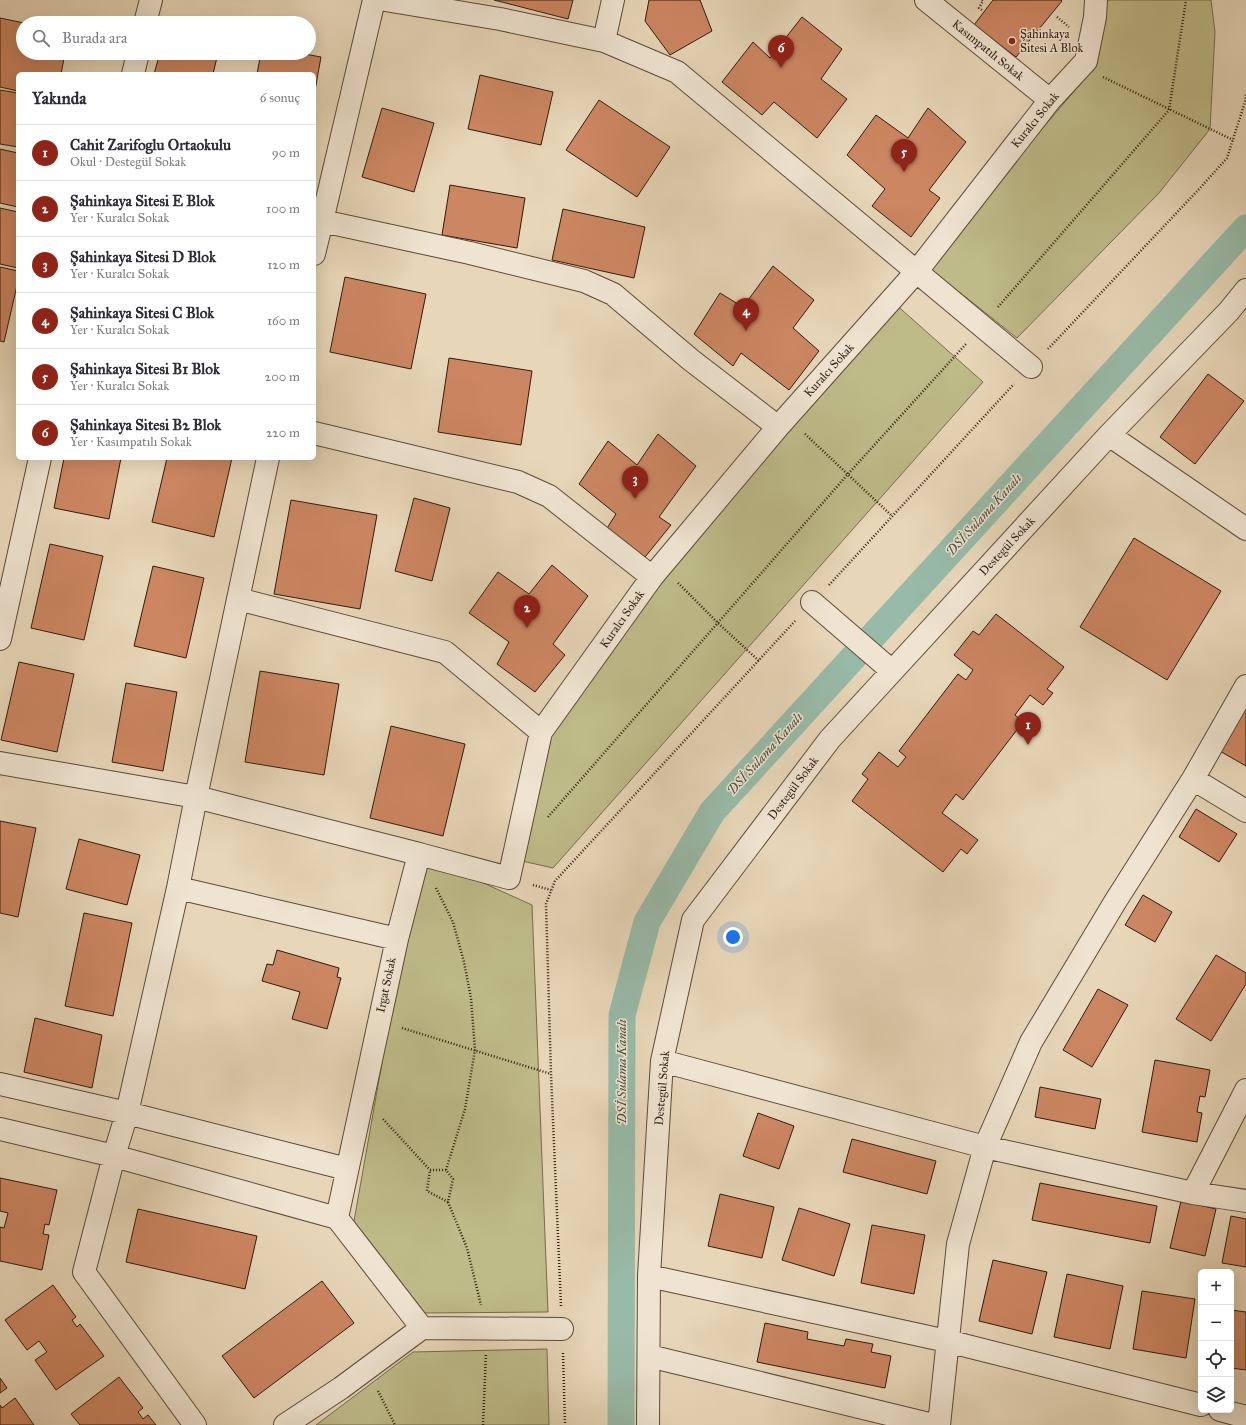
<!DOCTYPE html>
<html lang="tr">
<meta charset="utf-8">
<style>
body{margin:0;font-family:"IM FELL Great Primer",serif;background:#f7f7f7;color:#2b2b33}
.controls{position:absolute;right:12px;bottom:12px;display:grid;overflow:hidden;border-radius:6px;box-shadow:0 4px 16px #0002}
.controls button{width:36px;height:36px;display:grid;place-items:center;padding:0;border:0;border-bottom:1px solid #e1e1e2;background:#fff;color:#2b2b33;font:20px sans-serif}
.you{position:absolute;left:733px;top:937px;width:14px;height:14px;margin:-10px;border:3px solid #fff;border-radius:50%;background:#1a73e8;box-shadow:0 0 0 6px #1a73e833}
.badge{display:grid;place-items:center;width:26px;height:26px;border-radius:50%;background:#8f2418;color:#fff;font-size:13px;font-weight:700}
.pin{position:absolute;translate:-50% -33px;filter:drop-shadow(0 1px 2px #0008)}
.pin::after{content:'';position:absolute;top:21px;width:14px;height:12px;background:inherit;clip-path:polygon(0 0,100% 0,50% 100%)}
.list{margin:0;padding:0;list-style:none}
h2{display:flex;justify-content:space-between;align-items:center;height:52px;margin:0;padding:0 16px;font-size:17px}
h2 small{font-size:13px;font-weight:400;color:#7c7c81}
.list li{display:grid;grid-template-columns:26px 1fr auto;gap:12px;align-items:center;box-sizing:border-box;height:56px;padding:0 16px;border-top:1px solid #e1e1e2}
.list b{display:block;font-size:15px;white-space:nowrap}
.list p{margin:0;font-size:13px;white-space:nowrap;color:#7c7c81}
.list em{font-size:13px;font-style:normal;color:#7c7c81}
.icon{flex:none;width:22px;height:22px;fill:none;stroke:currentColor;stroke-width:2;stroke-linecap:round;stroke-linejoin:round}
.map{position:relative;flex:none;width:1246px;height:1425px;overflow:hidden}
.search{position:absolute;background:#fff;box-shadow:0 4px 16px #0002;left:16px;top:16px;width:300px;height:44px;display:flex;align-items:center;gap:10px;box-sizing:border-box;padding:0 14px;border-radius:22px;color:#7c7c81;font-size:15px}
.panel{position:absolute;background:#fff;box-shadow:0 4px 16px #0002;left:16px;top:72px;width:300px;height:388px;border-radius:6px}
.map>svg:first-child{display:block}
.green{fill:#bebb89;stroke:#766c4c}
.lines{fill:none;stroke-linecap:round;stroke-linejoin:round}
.canal{stroke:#98baa8;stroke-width:27}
.building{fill:#cc8662;stroke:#2f1c0e}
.minor-casing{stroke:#5d4a38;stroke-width:24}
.path{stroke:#2f1c0e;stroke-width:2.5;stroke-dasharray:1 2;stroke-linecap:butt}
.minor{stroke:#efe4d1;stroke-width:22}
.poi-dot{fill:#8f2418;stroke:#efe4d1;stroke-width:1.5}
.labels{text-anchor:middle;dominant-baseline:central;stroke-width:3;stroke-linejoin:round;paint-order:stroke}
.poi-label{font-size:12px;fill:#2f1c0e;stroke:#efe4d1;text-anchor:start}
.street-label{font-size:12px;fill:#2f1c0e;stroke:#efe4d1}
.water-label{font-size:13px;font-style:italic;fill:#4e4b3c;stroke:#efe4d1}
</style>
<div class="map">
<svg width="1246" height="1425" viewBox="0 0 1246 1425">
<rect width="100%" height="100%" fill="#e7d6b8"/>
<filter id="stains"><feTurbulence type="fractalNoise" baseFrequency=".005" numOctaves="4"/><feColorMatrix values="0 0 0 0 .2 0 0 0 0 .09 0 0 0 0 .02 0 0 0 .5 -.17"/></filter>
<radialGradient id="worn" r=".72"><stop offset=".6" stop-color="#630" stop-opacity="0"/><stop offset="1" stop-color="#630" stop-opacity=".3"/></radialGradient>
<!-- green -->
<path class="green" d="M1101,0H1211L1215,32L1210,129L1159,193L1017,338L929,268L991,189L1087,76Z
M893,302L983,382L553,868L522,861L549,732L668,567Z
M419,854L532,905L548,1312L425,1313L354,1221Z
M547,1349L549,1425H316L413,1352Z"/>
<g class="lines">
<!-- canal -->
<path class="canal" d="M621,1425L622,1015L647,922L712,812L1246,228"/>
</g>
<!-- building -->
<path class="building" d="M494,0H573L568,19Z
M649,0H700L712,31L670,55L645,21Z
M993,0H1061L1062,1L1016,57L974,25Z
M802,17L842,49L821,79L847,99L817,138L774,102L762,115L722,82L753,42L770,58Z
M0,18L24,23H23V53H65L61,74H18V91L0,87Z
M160,53H218L213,74H154Z
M261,53H299L321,57L314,96V74H257Z
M480,75L553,92L541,145L468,129Z
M0,90L18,93V147L0,144Z
M599,100L670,147L637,197L566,150Z
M382,108L434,123L414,192L362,177Z
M928,108L966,142L929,190L940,198L911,237L872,206L885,189L847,155L876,115L908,138Z
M0,149L18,153V207L0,203Z
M450,185L525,198L517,248L442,235Z
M0,208L18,212V268L0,264Z
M563,209L645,227L634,278L552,260Z
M773,266L814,300L793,328L819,351L789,390L741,353L733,366L694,334L720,293L743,307Z
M0,267L18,271V281L4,342L0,341Z
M345,277L426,294L411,369L330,352Z
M449,358L532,371L521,445L438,432Z
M1208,374L1244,401L1195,464L1160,437Z
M658,434L696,466L659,517L671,525L641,562L604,533L616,514L579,484L608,441L637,465Z
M64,458H121L109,519L54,508Z
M167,458H232L214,537L152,522Z
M414,498L450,508L432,581L395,571Z
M291,500L377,515L360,609L274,594Z
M1134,538L1221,591L1167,680L1080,627Z
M50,544L103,556L84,640L31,628Z
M552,565L588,596L553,644L565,655L535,692L497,664L509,642L469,613L498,572L529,594Z
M153,566L204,578L186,658L134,646Z
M996,614L1064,667L1047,689L1053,693L1043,705L1030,695L1015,715L1023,722L963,800L956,794L942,813L978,840L967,854L961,849L943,872L852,801L868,779L862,774L879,752L898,767L906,757L899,751L958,674L966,680L973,670L954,655L973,631L979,635Z
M19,662L74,674L57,752L1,740Z
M260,671L339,684L324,775L245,762Z
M126,683L177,692L163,771L112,762Z
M1246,699V766L1218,750Z
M391,726L465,744L443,836L370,818Z
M1196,809L1237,834L1219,862L1179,837Z
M0,821L36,828L18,917L0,913Z
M79,839L140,855L127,905L66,889Z
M1143,895L1172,912L1155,942L1125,925Z
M84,913L132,923L113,1016L65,1006Z
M277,950L339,968L337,977L341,978L327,1029L292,1019L300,992L262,981L267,964L273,965Z
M1216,955L1246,973V984L1211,1041L1176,1019Z
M1098,989L1128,1005L1092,1067L1063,1050Z
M35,1018L102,1035L92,1088L24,1072Z
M1155,1060L1210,1070L1205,1097L1200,1096L1197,1112L1202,1113L1197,1142L1142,1132Z
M1040,1087L1101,1099L1095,1129L1035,1117Z
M758,1113L794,1126L779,1169L743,1156Z
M852,1139L936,1161L927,1194L843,1172Z
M0,1178L57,1190L49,1225L45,1224L43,1234L49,1235L42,1270L0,1261V1227L4,1228L8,1213L0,1211Z
M1040,1183L1157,1206L1150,1243L1032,1220Z
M720,1194L774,1207L762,1258L708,1246Z
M1181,1201L1216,1209L1205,1256L1170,1248Z
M799,1208L850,1224L834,1276L782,1260Z
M138,1209L257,1236L245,1289L126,1262Z
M1231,1216L1246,1219V1267L1222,1263Z
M872,1225L925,1235L914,1294L861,1283Z
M993,1260L1047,1272L1032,1334L979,1321Z
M1067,1274L1123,1286L1110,1349L1054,1337Z
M322,1281L354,1323L254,1398L222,1356Z
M53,1285L76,1317L72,1320L77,1327L80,1324L104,1356L56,1390L35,1360L47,1352L39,1341L27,1350L5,1320Z
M1142,1291L1195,1299L1186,1358L1133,1349Z
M1231,1310L1246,1312V1370L1231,1368Z
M765,1323L808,1332L807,1339L844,1346L846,1339L873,1344L871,1352L891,1356L885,1388L757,1362Z
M119,1377L143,1408L138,1412L143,1419L148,1415L156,1425H80L71,1414Z
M0,1378L7,1388L0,1393Z
M15,1398L34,1425H0V1405L2,1408Z"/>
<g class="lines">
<defs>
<path id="minor" d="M385,0L500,19L604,41L677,72L1031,367
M926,0L1050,100
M145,23L151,0
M604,41L613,0
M133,74L138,53
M322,221L374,0
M314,254L322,221L470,253L584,281L613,294L691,360L778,427
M314,433L518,482L549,496L652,577
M1109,435L1246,529
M268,458L196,797L419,854
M238,599L445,652L541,732
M812,602L892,671
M0,639L40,458
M0,763L196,797L178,888L397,939
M1193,779L1246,811
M178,888L127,1113L114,1156L84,1272L195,1425
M662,1061L985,1147L1193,1193
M0,1084L127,1113L347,1169
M1246,1090L1193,1193L1246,1201
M0,1129L114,1156L337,1218
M649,1276L947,1341L1201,1405
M422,1328L337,1218L397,939L419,854L509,878L541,732L652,577L778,427L917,271L1050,100L1086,61L1095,17L1096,0
M649,1356L933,1425
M1220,1410L1246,1417
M285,1425L341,1388L422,1328L562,1329
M648,1425L649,1276L662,1061L693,920L830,739L1109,435L1229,311L1246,290
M939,1425L958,1244L985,1147L1031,1042L1115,902L1193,779L1246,686"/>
</defs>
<!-- minor casing -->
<use href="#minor" class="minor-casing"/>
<!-- path -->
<path class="path" d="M982,0L983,1L979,8L983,11
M1057,17L1069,27
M1103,77L1233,140
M998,307L1169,110L1186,0
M1048,349L1201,187L1227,158L1245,102L1246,93
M805,434L892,516
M678,583L718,623L759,661
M829,585L1014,384
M548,817L848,474L966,344
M533,885L551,890
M436,888L453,922L464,962L471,998L475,1050L465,1109L446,1170L453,1179L448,1202L427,1191L430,1170H446
M402,1028L551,1074
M383,1119L430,1170
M448,1202L467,1248L481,1305
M561,1306L551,1074L546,904L555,881L795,621
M563,1353L565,1425
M378,1391L395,1425
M483,1425L486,1353"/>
<!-- minor -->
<use href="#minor" class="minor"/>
</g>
<!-- markers -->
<circle class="poi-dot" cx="1012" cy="41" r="4"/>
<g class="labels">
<!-- poi labels -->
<g class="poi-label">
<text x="1020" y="34">Şahinkaya<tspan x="1020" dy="14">Sitesi A Blok</tspan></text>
</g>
<!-- street labels -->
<g class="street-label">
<text transform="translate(988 50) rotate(39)">Kasımpatılı Sokak</text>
<text transform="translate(1035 120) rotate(-51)">Kuralcı Sokak</text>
<text transform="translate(829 370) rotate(-48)">Kuralcı Sokak</text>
<text transform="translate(1007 546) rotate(-47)">Destegül Sokak</text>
<text transform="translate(622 619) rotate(-55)">Kuralcı Sokak</text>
<text transform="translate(793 788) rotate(-53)">Destegül Sokak</text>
<text transform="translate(386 985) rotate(-78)">Irgat Sokak</text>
<text transform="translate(662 1088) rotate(-85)">Destegül Sokak</text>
</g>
<!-- water labels -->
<g class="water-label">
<text transform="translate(984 515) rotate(-48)">DSİ Sulama Kanalı</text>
<text transform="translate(765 754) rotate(-48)">DSİ Sulama Kanalı</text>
<text transform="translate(622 1072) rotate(-90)">DSİ Sulama Kanalı</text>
</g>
</g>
<rect width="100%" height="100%" filter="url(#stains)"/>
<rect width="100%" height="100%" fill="url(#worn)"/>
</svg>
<div class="controls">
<button>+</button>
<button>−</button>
<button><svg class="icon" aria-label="locate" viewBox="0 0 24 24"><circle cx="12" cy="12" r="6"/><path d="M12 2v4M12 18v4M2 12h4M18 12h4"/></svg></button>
<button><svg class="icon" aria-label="layers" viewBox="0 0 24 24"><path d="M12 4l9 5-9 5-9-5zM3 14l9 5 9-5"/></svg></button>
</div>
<div class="you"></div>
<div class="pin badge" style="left:1028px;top:745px">1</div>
<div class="pin badge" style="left:527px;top:628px">2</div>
<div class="pin badge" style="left:635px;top:499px">3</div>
<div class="pin badge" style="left:746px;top:331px">4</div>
<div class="pin badge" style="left:904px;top:172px">5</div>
<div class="pin badge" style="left:781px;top:68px">6</div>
<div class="search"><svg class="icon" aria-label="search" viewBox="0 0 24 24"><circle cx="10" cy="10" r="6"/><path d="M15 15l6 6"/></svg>Burada ara</div>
<section class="panel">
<h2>Yakında<small>6 sonuç</small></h2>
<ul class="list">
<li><span class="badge">1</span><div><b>Cahit Zarifoglu Ortaokulu</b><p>Okul · Destegül Sokak</p></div><em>90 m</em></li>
<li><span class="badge">2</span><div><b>Şahinkaya Sitesi E Blok</b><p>Yer · Kuralcı Sokak</p></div><em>100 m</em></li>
<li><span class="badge">3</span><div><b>Şahinkaya Sitesi D Blok</b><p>Yer · Kuralcı Sokak</p></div><em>120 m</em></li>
<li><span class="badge">4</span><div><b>Şahinkaya Sitesi C Blok</b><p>Yer · Kuralcı Sokak</p></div><em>160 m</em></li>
<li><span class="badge">5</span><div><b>Şahinkaya Sitesi B1 Blok</b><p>Yer · Kuralcı Sokak</p></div><em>200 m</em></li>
<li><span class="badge">6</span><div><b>Şahinkaya Sitesi B2 Blok</b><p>Yer · Kasımpatılı Sokak</p></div><em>220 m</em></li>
</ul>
</section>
</div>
